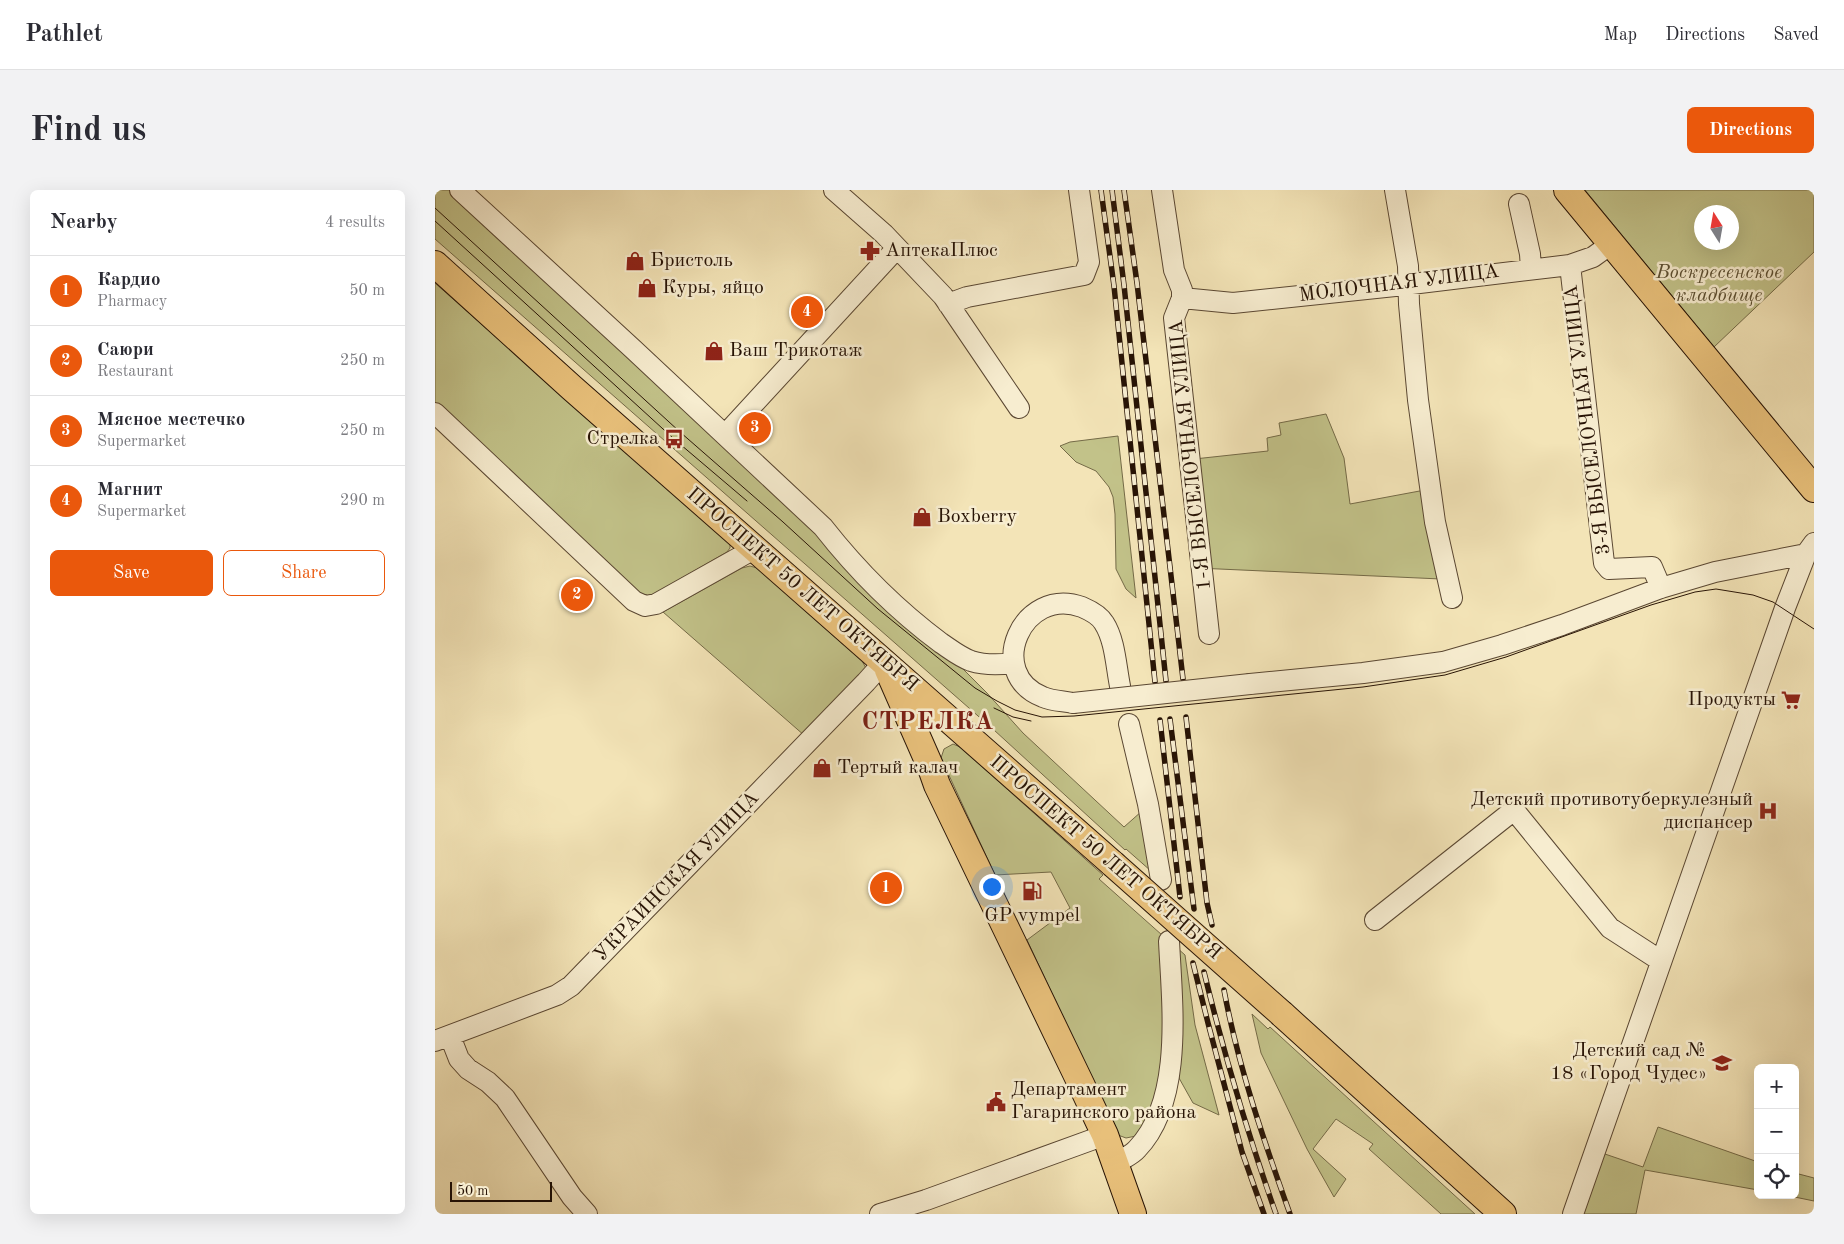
<!DOCTYPE html>
<meta charset="utf-8">
<style>
body{margin:0;font-family:"Old Standard TT",serif;background:#f2f2f3;color:#2b2b33}
.controls{position:absolute;right:15px;bottom:15px;display:grid;overflow:hidden;border-radius:8px;box-shadow:0 5px 20px #0002}
.controls button{width:45px;height:45px;display:grid;place-items:center;padding:0;border:0;border-bottom:1px solid #e1e1e2;background:#fff;color:#2b2b33;font:25px sans-serif}
.compass{position:absolute;left:1259px;top:15px;width:45px;height:45px;border-radius:50%;background:#fff;box-shadow:0 5px 20px #0002;rotate:349deg}
.scale{position:absolute;left:15px;bottom:12px;width:102px;box-sizing:border-box;padding-left:5px;border:2px solid #271305;border-top:0;font-size:14px;line-height:18px;white-space:nowrap;color:#271305;-webkit-text-stroke:4px #f7edd0;paint-order:stroke}
.you{position:absolute;left:556px;top:696px;width:18px;height:18px;margin:-12px;border:4px solid #fff;border-radius:50%;background:#1a73e8;box-shadow:0 0 0 8px #1a73e833}
.badge{display:grid;place-items:center;width:32px;height:32px;border-radius:50%;background:#ea580c;color:#fff;font-size:16px;font-weight:700}
.pin{position:absolute;translate:-50% -50%;border:2px solid #fff;box-shadow:0 1px 5px #0006}
.list{margin:0;padding:0;list-style:none}
h2{display:flex;justify-content:space-between;align-items:center;height:65px;margin:0;padding:0 20px;font-size:21px}
h2 small{font-size:16px;font-weight:400;color:#7c7c81}
.list li{display:grid;grid-template-columns:32px 1fr auto;gap:15px;align-items:center;box-sizing:border-box;height:70px;padding:0 20px;border-top:1px solid #e1e1e2}
.list b{display:block;font-size:19px;white-space:nowrap}
.list p{margin:0;font-size:16px;white-space:nowrap;color:#7c7c81}
.list em{font-size:16px;font-style:normal;color:#7c7c81}
.actions{display:flex;gap:10px;padding:15px 20px}
.actions a{flex:1;padding:11px 0;border:1px solid #ea580c;border-radius:8px;text-align:center;font-size:18px;color:#ea580c}
.actions .main{background:#ea580c;color:#fff}
.icon{flex:none;width:28px;height:28px;fill:none;stroke:currentColor;stroke-width:2;stroke-linecap:round;stroke-linejoin:round}
.map{position:relative;flex:none;width:1379px;height:1024px;overflow:hidden;border-radius:8px}
header{display:flex;align-items:center;gap:30px;box-sizing:border-box;height:70px;padding:0 25px;background:#fff;border-bottom:1px solid #e1e1e2}
header strong{font-size:24px}
nav{display:flex;gap:28px;margin-inline-start:auto;font-size:18px}
.intro{display:flex;align-items:center;justify-content:space-between;box-sizing:border-box;height:120px;padding:0 30px}
h1{margin:0;font-size:35px}
.button{padding:12px 22px;border-radius:8px;background:#ea580c;color:#fff;font-size:18px;font-weight:700}
main{display:flex;gap:30px;padding:0 30px}
aside{flex:1;background:#fff;border-radius:8px;box-shadow:0 5px 20px #0002}
.map>svg:first-child{display:block}
.green{fill:#c2c289;stroke:#746a47;fill-rule:evenodd}
.lines{fill:none;stroke-linecap:round;stroke-linejoin:round}
.minor-casing{stroke:#5a4732;stroke-width:22}
.major-casing{stroke:#271305;stroke-width:28}
.minor{stroke:#f7edd0;stroke-width:20}
.major{stroke:#eac27c;stroke-width:26}
.tram{stroke:#271305;stroke-width:1}
.rail-casing{stroke:#271305;stroke-width:5.5}
.rail{stroke:#f7edd0;stroke-width:4;stroke-dasharray:11;stroke-linecap:butt}
.minor-bridge-casing{stroke:#5a4732;stroke-width:22;stroke-linecap:butt}
.major-bridge-casing{stroke:#271305;stroke-width:28;stroke-linecap:butt}
.minor-bridge{stroke:#f7edd0;stroke-width:20}
.major-bridge{stroke:#eac27c;stroke-width:26}
.labels{text-anchor:middle;dominant-baseline:central;stroke-width:5;stroke-linejoin:round;paint-order:stroke}
.poi-label{font-size:20px;fill:#271305;stroke:#f7edd0;text-anchor:start}
.park-label{font-size:20px;font-style:italic;fill:#5d5033;stroke:#f7edd0}
.street-label{font-size:20px;fill:#271305;stroke:#f7edd0}
.district-label{font-size:25px;font-weight:bold;letter-spacing:1px;fill:#7a1f14;stroke:#f7edd0}
</style>
<header>
<strong>Pathlet</strong>
<nav><a>Map</a><a>Directions</a><a>Saved</a></nav>
</header>
<div class="intro"><h1>Find us</h1><a class="button">Directions</a></div>
<main>
<aside>
<h2>Nearby<small>4 results</small></h2>
<ul class="list">
<li><span class="badge">1</span><div><b>Кардио</b><p>Pharmacy</p></div><em>50 m</em></li>
<li><span class="badge">2</span><div><b>Саюри</b><p>Restaurant</p></div><em>250 m</em></li>
<li><span class="badge">3</span><div><b>Мясное местечко</b><p>Supermarket</p></div><em>250 m</em></li>
<li><span class="badge">4</span><div><b>Магнит</b><p>Supermarket</p></div><em>290 m</em></li>
</ul>
<div class="actions"><a class="main">Save</a><a>Share</a></div>
</aside>
<div class="map">
<svg width="1379" height="1024" viewBox="0 0 1379 1024">
<rect width="100%" height="100%" fill="#f3e4b7"/>
<filter id="stains"><feTurbulence type="fractalNoise" baseFrequency=".004" numOctaves="4"/><feColorMatrix values="0 0 0 0 .2 0 0 0 0 .09 0 0 0 0 .02 0 0 0 .5 -.17"/></filter>
<radialGradient id="worn" r=".72"><stop offset=".6" stop-color="#630" stop-opacity="0"/><stop offset="1" stop-color="#630" stop-opacity=".3"/></radialGradient>
<!-- green -->
<path class="green" d="M0,0H16L516,467L552,503L588,543L689,637L707,621L716,681L691,659L690,660L559,540L0,49Z
M1150,0H1379V62L1279,157ZM1266,22H1296V52H1266Z
M0,93L295,354V358L292,362L214,407H205L0,215Z
M891,224L909,268L915,314L990,300L1006,389L762,378L750,270L833,261L832,248L846,245L844,233Z
M683,246L701,408L691,399L681,379L680,324L678,307L674,297L661,281L641,272L625,256L635,252Z
M315,376L322,378L427,471L431,478L370,546L228,422L307,378Z
M518,554L525,557L668,685L664,689L727,745L729,856L725,894L710,938L701,946L691,948L683,945L592,750L635,718L616,682L560,685L506,568L509,559Z
M741,757L750,765L760,835L784,925L758,913L744,888Z
M817,824L833,839L835,837L1040,1024H1006L934,959L938,954L901,929L878,959L911,989L899,1007L872,959L826,863Z
M1223,937L1323,972V1000L1210,980L1201,1024H1146L1167,963L1208,977Z
M1360,983L1379,988V1011L1350,1005H1360Z"/>
<g class="lines">
<defs>
<path id="minor" d="M25,0L198,159L388,337C421,379 463,421 506,453C515,459 525,467 536,471C549,475 564,475 578,473
M399,0L449,44L508,106L584,218
M727,0L739,80L747,100V108L739,128L774,444
M960,0L973,76L974,114L983,210L1000,332L1017,408
M1084,14L1095,64L1096,79
M1135,75L1169,373L1174,379L1217,377L1226,398
M747,108L798,113L960,96L1135,75L1158,67L1176,54
M513,114L532,107L649,85L654,72L644,0
M0,223L199,411L210,416L221,414L319,359
M290,245L462,58
M815,494L928,483L1008,472L1067,455L1127,435L1226,398L1280,382L1371,364
M638,513C628,511 617,511 608,507C549,484 587,395 647,417C654,420 665,426 669,433C680,450 681,476 685,496
M694,534L713,614L726,690
M940,730L1079,620L1175,738L1226,771
M15,846L24,869L33,879L53,892L70,908L137,1007L152,1024
M0,851L122,805L136,796L431,492L449,472
M680,974C687,969 697,965 702,959C749,910 737,814 734,751
M445,1024L491,1010L670,945
M1138,1024L1350,418L1371,364L1379,353"/>
<path id="major" d="M1132,0L1379,299
M0,74L137,198L678,674
M453,480L496,578L502,595L646,894L670,945L698,1024
M847,824L1068,1024"/>
</defs>
<!-- minor casing -->
<use href="#minor" class="minor-casing"/>
<!-- major casing -->
<use href="#major" class="major-casing"/>
<!-- minor -->
<use href="#minor" class="minor"/>
<!-- major -->
<use href="#major" class="major"/>
<!-- tram -->
<path class="tram" d="M0,18L245,242L348,332L443,419L540,498L562,511L580,520L607,527L639,526L928,497L1010,485L1071,467L1216,415L1260,402L1281,399L1318,405L1338,412L1379,439
M0,31L239,249L312,311
M559,518L578,527L596,531"/>
<defs>
<path id="rail" d="M666,0L679,96L720,492
M677,0L689,95L731,491
M689,0L702,93L748,489
M751,527L772,713L777,735
M735,529L759,719
M725,530L745,707
M758,773L773,833L807,962L829,1024
M769,782C789,864 813,945 841,1024
M789,800C803,876 829,951 855,1024"/>
</defs>
<!-- rail casing -->
<use href="#rail" class="rail-casing"/>
<!-- rail -->
<use href="#rail" class="rail"/>
<defs>
<path id="minor-bridge" d="M638,513L815,494"/>
<path id="major-bridge" d="M678,674L847,824"/>
</defs>
<!-- minor-bridge casing -->
<use href="#minor-bridge" class="minor-bridge-casing"/>
<!-- major-bridge casing -->
<use href="#major-bridge" class="major-bridge-casing"/>
<!-- minor-bridge -->
<use href="#minor-bridge" class="minor-bridge"/>
<!-- major-bridge -->
<use href="#major-bridge" class="major-bridge"/>
</g>
<!-- icons -->
<defs>
<symbol id="pharmacy-bare" viewBox="-9 -9 18 18"><path d="M-2-6h4v4h4v4h-4v4h-4v-4h-4v-4h4Z" fill="#8f2418" stroke="#f7edd0" stroke-width="2.5" paint-order="stroke"/></symbol>
<symbol id="shop-bare" viewBox="-9 -9 18 18"><path d="M-5-2.5h2.3a2.7 3.5 0 0 1 5.4 0H5L5.5 6h-11ZM-1.5-2.5h3a1.5 2.3 0 0 0-3 0Z" fill="#8f2418" stroke="#f7edd0" stroke-width="2.5" paint-order="stroke"/></symbol>
<symbol id="bus-bare" viewBox="-9 -9 18 18"><path d="M-5-6H5V4H4V6H2V4H-2V6H-4V4H-5ZM-3.5-4V0h7V-4ZM-3.5 1.2v1.5H-2V1.2ZM2 1.2v1.5H3.5V1.2Z" fill="#8f2418" stroke="#f7edd0" stroke-width="2.5" paint-order="stroke"/></symbol>
<symbol id="supermarket-bare" viewBox="-9 -9 18 18"><path d="M-6-5.5h2.5l.6 2H6L4.5 2H-2.5L-4.4-4H-6ZM-1.5 3.2a1.3 1.3 0 1 0 .1 0ZM3 3.2a1.3 1.3 0 1 0 .1 0Z" fill="#8f2418" stroke="#f7edd0" stroke-width="2.5" paint-order="stroke"/></symbol>
<symbol id="hospital-bare" viewBox="-9 -9 18 18"><path d="M-5-5h3v3.5h4V-5h3V5h-3V1.5h-4V5h-3Z" fill="#8f2418" stroke="#f7edd0" stroke-width="2.5" paint-order="stroke"/></symbol>
<symbol id="fuel-bare" viewBox="-9 -9 18 18"><path d="M-5.5-6h7V0h2V4h1.3V-2.5L3-4.5l.8-.8L6-3V5H2.5V1h-1V6h-7ZM-4.2-4.7v3.2H.2V-4.7Z" fill="#8f2418" stroke="#f7edd0" stroke-width="2.5" paint-order="stroke"/></symbol>
<symbol id="school-bare" viewBox="-9 -9 18 18"><path d="M0-5L7-2L0 1L-7-2ZM-4 1L0 2.5L4 1V4Q0 6-4 4Z" fill="#8f2418" stroke="#f7edd0" stroke-width="2.5" paint-order="stroke"/></symbol>
<symbol id="civic-bare" viewBox="-9 -9 18 18"><path d="M-.6-6.5H3V-4.5H.6V-3L4-1V1h2V6H-6V1h2V-1L-.6-3ZM-1.2 2.5V6h2.4V2.5Z" fill="#8f2418" stroke="#f7edd0" stroke-width="2.5" paint-order="stroke"/></symbol>
</defs>
<g fill-rule="evenodd">
<use href="#pharmacy-bare" x="421" y="47" width="28" height="28"/>
<use href="#shop-bare" x="186" y="57" width="28" height="28"/>
<use href="#shop-bare" x="198" y="84" width="28" height="28"/>
<use href="#shop-bare" x="265" y="147" width="28" height="28"/>
<use href="#bus-bare" x="225" y="235" width="28" height="28"/>
<use href="#shop-bare" x="473" y="313" width="28" height="28"/>
<use href="#supermarket-bare" x="1342" y="496" width="28" height="28"/>
<use href="#shop-bare" x="373" y="564" width="28" height="28"/>
<use href="#hospital-bare" x="1319" y="607" width="28" height="28"/>
<use href="#fuel-bare" x="583" y="687" width="28" height="28"/>
<use href="#school-bare" x="1273" y="859" width="28" height="28"/>
<use href="#civic-bare" x="547" y="898" width="28" height="28"/>
</g>
<g class="labels">
<!-- poi labels -->
<g class="poi-label">
<text x="450" y="61">АптекаПлюс</text>
<text x="215" y="71">Бристоль</text>
<text x="227" y="98">Куры, яйцо</text>
<text x="294" y="161">Ваш Трикотаж</text>
<text x="224" y="249" text-anchor="end">Стрелка</text>
<text x="502" y="327">Boxberry</text>
<text x="1341" y="510" text-anchor="end">Продукты</text>
<text x="402" y="578">Тертый калач</text>
<text x="1318" y="610" text-anchor="end">Детский противотуберкулезный<tspan x="1318" dy="23">диспансер</tspan></text>
<text x="597" y="726" text-anchor="middle">GP vympel</text>
<text x="1272" y="861" text-anchor="end">Детский сад №<tspan x="1272" dy="23">18 «Город Чудес»</tspan></text>
<text x="576" y="900">Департамент<tspan x="576" dy="23">Гагаринского района</tspan></text>
</g>
<!-- park labels -->
<g class="park-label">
<text x="1284" y="83">Воскресенское<tspan x="1284" dy="23">кладбище</tspan></text>
</g>
<!-- street labels -->
<g class="street-label">
<text transform="translate(964 94) rotate(-7)">МОЛОЧНАЯ УЛИЦА</text>
<text transform="translate(1153 230) rotate(-97)">3-Я ВЫСЕЛОЧНАЯ УЛИЦА</text>
<text transform="translate(756 265) rotate(-96)">1-Я ВЫСЕЛОЧНАЯ УЛИЦА</text>
<text transform="translate(367 400) rotate(41)">ПРОСПЕКТ 50 ЛЕТ ОКТЯБРЯ</text>
<text transform="translate(670 668) rotate(41)">ПРОСПЕКТ 50 ЛЕТ ОКТЯБРЯ</text>
<text transform="translate(242 687) rotate(-46)">УКРАИНСКАЯ УЛИЦА</text>
</g>
<!-- district labels -->
<g class="district-label">
<text x="493" y="532">СТРЕЛКА</text>
</g>
</g>
<rect width="100%" height="100%" filter="url(#stains)"/>
<rect width="100%" height="100%" fill="url(#worn)"/>
</svg>
<div class="controls">
<button>+</button>
<button>−</button>
<button><svg class="icon" aria-label="locate" viewBox="0 0 24 24"><circle cx="12" cy="12" r="6"/><path d="M12 2v4M12 18v4M2 12h4M18 12h4"/></svg></button>
</div>
<svg class="compass" viewBox="-18 -18 36 36"><path d="M0-13l5 13h-10z" fill="#e53935"/><path d="M0 13l5-13h-10z" fill="#7c7c81"/></svg>
<div class="scale">50 m</div>
<div class="you"></div>
<div class="pin badge" style="left:451px;top:698px">1</div>
<div class="pin badge" style="left:142px;top:405px">2</div>
<div class="pin badge" style="left:320px;top:238px">3</div>
<div class="pin badge" style="left:372px;top:122px">4</div>
</div>
</main>
